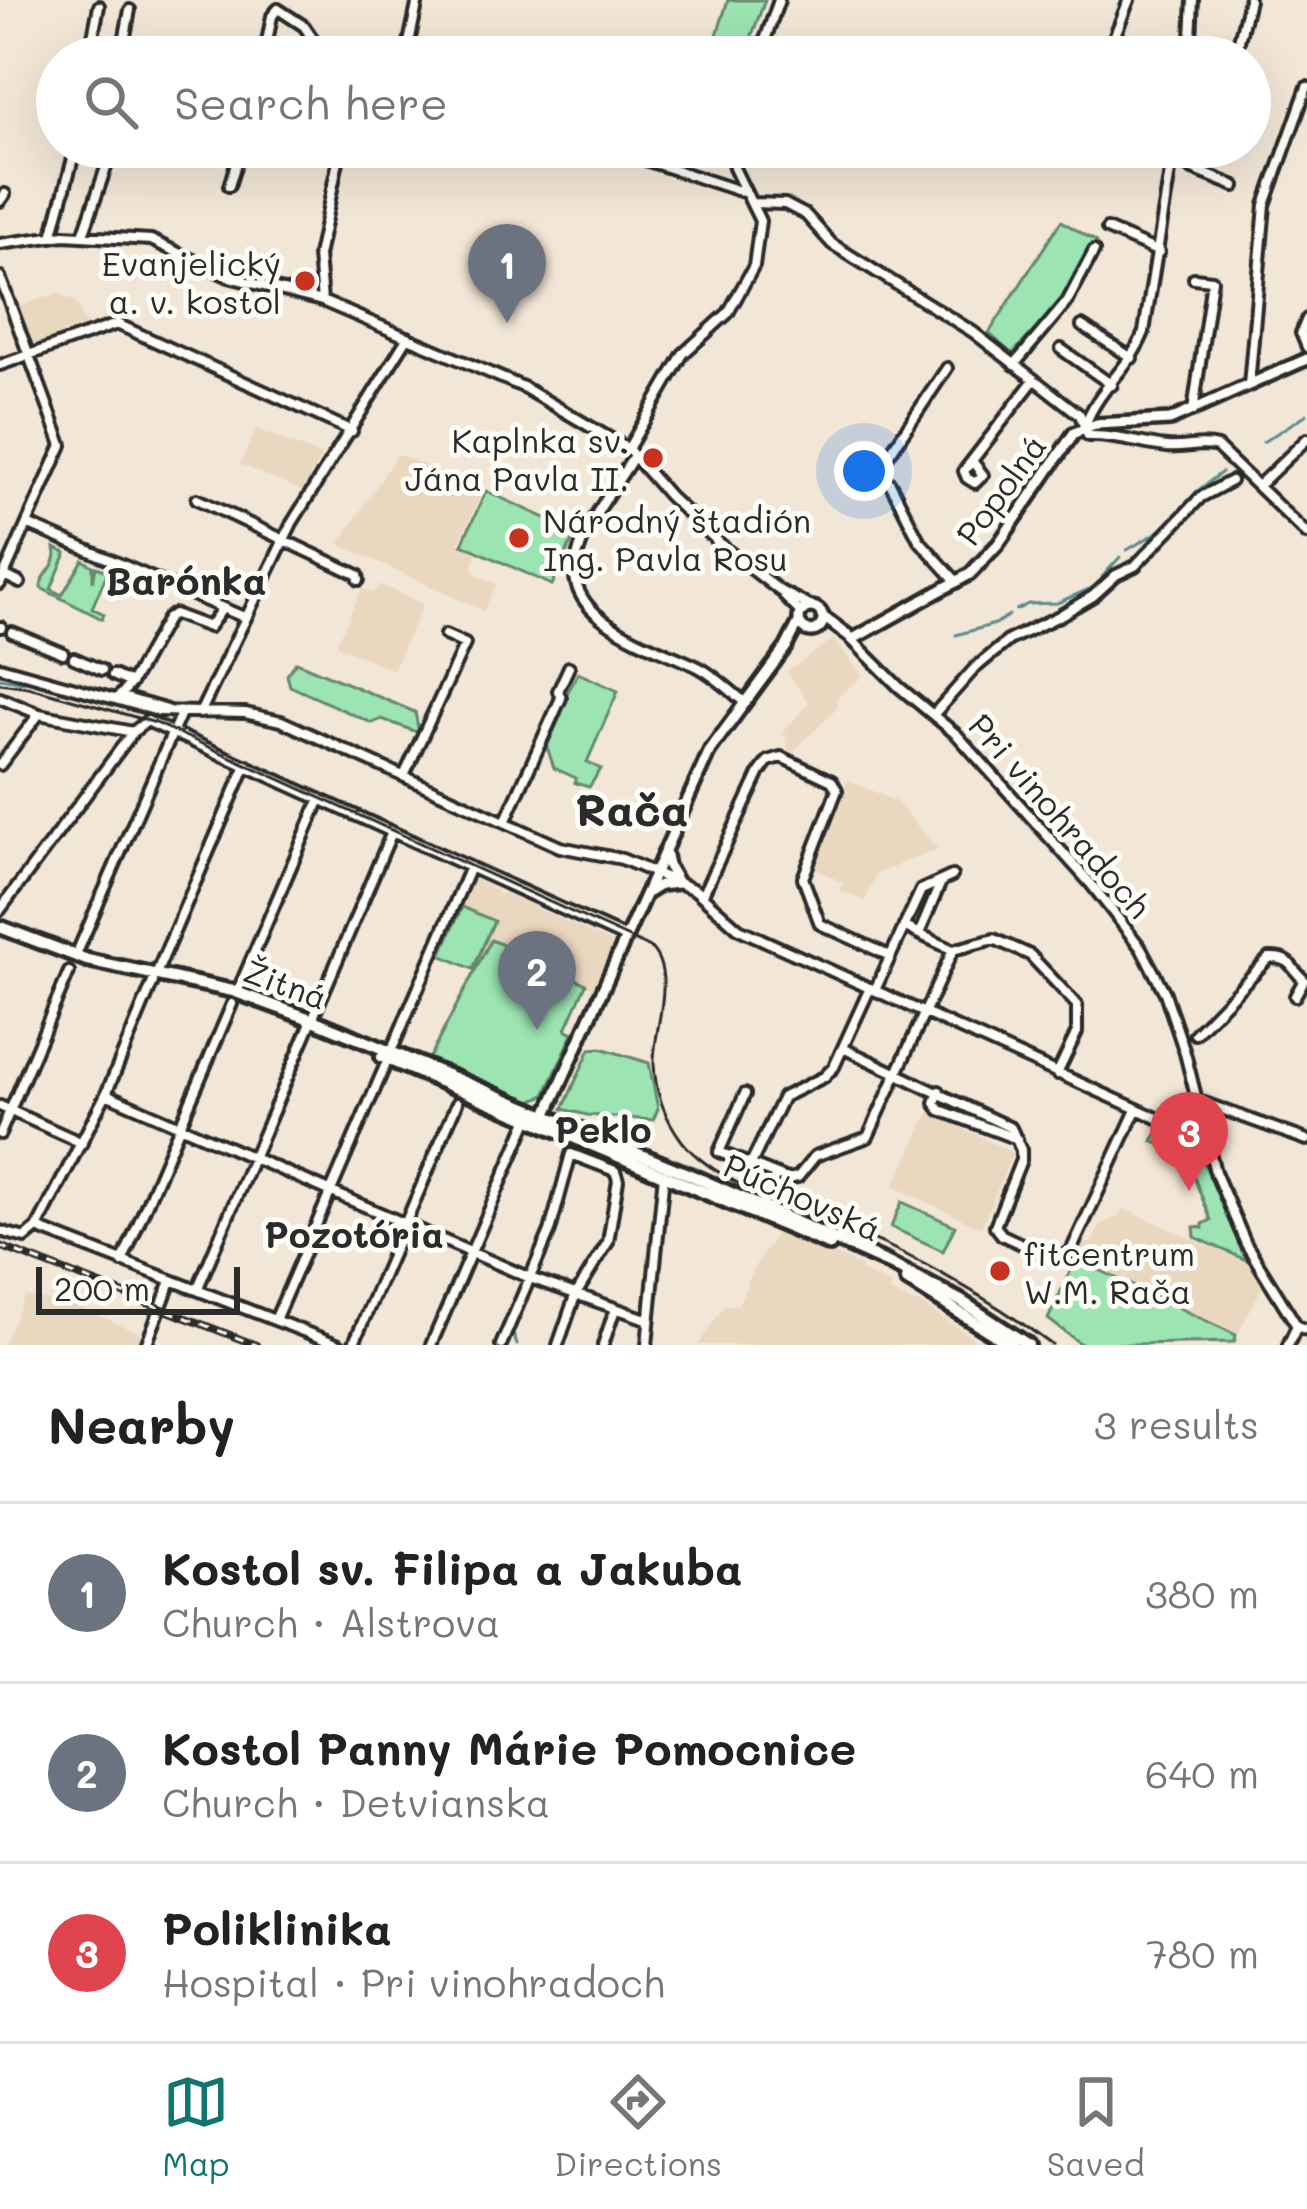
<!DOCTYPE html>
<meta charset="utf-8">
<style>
body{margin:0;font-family:Mali,sans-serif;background:#f6f6f6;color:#222}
.scale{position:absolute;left:36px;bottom:30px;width:204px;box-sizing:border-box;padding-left:12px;border:6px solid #2b2b2b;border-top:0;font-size:33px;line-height:42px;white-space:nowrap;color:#2b2b2b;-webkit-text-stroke:9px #fdfcf7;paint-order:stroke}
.you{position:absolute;left:864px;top:471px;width:42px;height:42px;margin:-30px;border:9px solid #fff;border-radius:50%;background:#1a73e8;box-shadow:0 0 0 18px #1a73e833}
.badge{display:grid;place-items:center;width:78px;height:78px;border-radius:50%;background:#0f766e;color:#fff;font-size:39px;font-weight:700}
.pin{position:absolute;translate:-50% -99px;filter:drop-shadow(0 3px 6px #0008)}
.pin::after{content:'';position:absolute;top:63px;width:42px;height:36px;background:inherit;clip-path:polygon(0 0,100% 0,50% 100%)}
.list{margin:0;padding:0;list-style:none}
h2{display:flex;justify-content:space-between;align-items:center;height:156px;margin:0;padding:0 48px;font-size:51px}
h2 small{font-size:39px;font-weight:400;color:#767676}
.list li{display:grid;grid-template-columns:78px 1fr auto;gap:36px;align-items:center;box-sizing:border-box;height:180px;padding:0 48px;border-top:3px solid #e0e0e0}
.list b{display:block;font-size:45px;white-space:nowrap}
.list p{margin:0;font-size:39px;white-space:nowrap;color:#767676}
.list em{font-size:39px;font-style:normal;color:#767676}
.icon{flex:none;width:66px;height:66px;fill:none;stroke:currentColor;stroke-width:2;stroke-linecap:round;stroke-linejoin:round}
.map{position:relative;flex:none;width:1307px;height:1345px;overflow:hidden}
.search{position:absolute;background:#fff;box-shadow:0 12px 48px #0002;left:36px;right:36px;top:36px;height:132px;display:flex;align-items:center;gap:30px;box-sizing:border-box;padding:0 42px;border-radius:66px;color:#767676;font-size:45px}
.sheet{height:696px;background:#fff}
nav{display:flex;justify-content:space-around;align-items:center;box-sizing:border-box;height:168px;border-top:3px solid #e0e0e0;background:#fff;font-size:33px;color:#767676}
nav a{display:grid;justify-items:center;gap:6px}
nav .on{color:#0f766e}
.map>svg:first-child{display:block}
.built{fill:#ead7bf}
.green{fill:#9ce4b2;stroke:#64886e;stroke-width:3}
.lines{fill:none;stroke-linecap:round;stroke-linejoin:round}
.stream{stroke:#5b8c90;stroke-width:3}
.minor-casing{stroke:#2b2b2b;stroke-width:16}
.tertiary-casing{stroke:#2b2b2b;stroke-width:18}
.secondary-casing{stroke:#2b2b2b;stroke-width:20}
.minor{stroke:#fdfcf7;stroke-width:8}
.tertiary{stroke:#fdfcf7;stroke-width:9}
.secondary{stroke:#fdfcf7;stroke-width:10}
.tram{stroke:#2b2b2b;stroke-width:3}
.rail-casing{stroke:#2b2b2b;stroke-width:8}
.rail{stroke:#fdfcf7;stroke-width:3;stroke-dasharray:9;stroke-linecap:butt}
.poi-dot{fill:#c8321e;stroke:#fdfcf7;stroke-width:4.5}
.labels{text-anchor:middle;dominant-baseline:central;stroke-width:10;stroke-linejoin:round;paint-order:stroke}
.poi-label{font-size:33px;fill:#2b2b2b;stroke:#fdfcf7;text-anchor:end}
.street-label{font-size:33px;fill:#2b2b2b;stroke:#fdfcf7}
.neighbourhood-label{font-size:36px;font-weight:bold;fill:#2b2b2b;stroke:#fdfcf7}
.quarter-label{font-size:39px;font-weight:bold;fill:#2b2b2b;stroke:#fdfcf7}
.district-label{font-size:45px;font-weight:bold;fill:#2b2b2b;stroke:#fdfcf7}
</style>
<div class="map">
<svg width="1307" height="1345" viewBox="0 0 1307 1345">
<rect width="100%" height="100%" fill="#f2e6d6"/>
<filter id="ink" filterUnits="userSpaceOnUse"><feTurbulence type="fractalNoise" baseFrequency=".00833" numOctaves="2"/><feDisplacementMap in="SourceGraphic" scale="24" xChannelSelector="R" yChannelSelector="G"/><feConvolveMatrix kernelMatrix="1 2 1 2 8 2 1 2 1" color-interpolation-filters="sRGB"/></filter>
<g filter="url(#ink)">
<!-- built -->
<path class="built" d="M58,293L76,302L87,328L62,332L63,337L35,347L19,306Z
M256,429L321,456L302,491L240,464Z
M397,454L483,490L458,545L476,553L473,572L496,584L484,611L339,544Z
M381,585L423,604L393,670L336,645L362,588L372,593Z
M833,639L863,676L835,699L839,706L794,751L788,750L787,738L782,733L809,703L787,672Z
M848,780L895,801L938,849L876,874L865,901L840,890L843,883L810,866Z
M471,878L495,889L499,895L504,893L613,943L593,988L492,941L475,972L438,956Z
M929,1112L1013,1153L981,1228L894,1186Z
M1123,1208L1253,1266L1263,1285L1232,1345H1082L1048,1319L1083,1241L1091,1244L1101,1224L1118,1217Z
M778,1230L861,1266V1271L891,1284L889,1292L924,1306L984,1345H698L725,1305H738L754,1268Z
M25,1296L79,1307L144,1335L140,1345H3Z"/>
<!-- green -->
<path class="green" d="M728,0H765L744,57H710Z
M1061,221L1097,242L1064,299L1012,354L989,333Z
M486,491L576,532L552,585L462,544Z
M55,548L66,553L51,589L62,595L83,560L93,566V581L96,567L108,571L92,608L104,614L102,619L41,588C41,572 60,567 55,548Z
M296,662L415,712L419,733L382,719L372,723L290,686L287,675Z
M578,673L618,691L587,762L601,769L589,787L575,783L576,778L554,768L547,747L561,715L557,712Z
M462,907L494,921L473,969L441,955Z
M491,940L532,957L540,943L550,949L544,963L586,984L566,1029L573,1033L545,1095L531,1101L429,1058Z
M601,1048L649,1063L658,1109L653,1120L587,1115L563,1109L590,1049Z
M1160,1126L1190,1141L1198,1149L1246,1260L1195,1237L1194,1227L1203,1228V1224L1211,1220L1193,1175L1195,1163L1153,1141Z
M902,1202L955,1226L943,1251L891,1227Z
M1076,1259L1236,1335L1234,1342L1082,1345L1048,1319Z"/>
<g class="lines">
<!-- stream -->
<path class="stream" d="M1263,442L1307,414
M1127,550L1163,529L1196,492L1222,472
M1102,577L1120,557
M1016,610L1028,604L1057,603L1094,587
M956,635L995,624L1009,615
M0,678L23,682
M513,1333L517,1345"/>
<defs>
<path id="minor" d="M1113,40L1129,0
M89,57L99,6
M121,57L130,10
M264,57L272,16L278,9L304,26L319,48L358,57
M401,57L407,52L418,0
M759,57L779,0
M1190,57L1193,0
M1235,57L1249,0
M605,147L746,193
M1173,161L1235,186
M229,186L241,147
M0,201L5,194
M753,203L785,204L806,215L832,244L973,332L1080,415L1088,436C1117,435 1139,444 1167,447C1185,449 1199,442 1217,447L1307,534
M1107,229L1159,252
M83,235L113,147
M52,237L76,147
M0,244L64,235L151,240L229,277L322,301L523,387L628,449L669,496L727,550L780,591L814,608
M0,277L62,445L0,584
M322,301L318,256L341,147
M1307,319L1301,333L1307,347
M1082,326L1132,358
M1061,349L1112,385
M0,365L117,324L352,431
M1014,365L1067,302L1094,251
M947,368L878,471L890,483L919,540L957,582
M1249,385L1265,205L1307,87
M1193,411L1212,280L1194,278
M1085,426C1096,391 1130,368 1144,332L1174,147
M628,449L683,354L728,313L754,266L760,221L734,168L731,147
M634,456C615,488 584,524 576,561C563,622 659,647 700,668C716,677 730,690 744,702
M972,461L983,475L975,483L967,478L964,471L1034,380
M1258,486L1307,439
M197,499L358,575L359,580
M27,524L246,618
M4,575L20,583
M785,597L801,613
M0,627H1
M12,632L63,653
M851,639L899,687L957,735L1091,884L1141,948L1165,993L1185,1053L1215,1172L1246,1244L1297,1326L1307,1330
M74,658L102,670
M0,667L158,711L245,713L281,721L560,847L622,859L695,890L739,929L1208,1141
M113,675L131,683
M119,696L167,710
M120,696L131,683L167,619L174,614L209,627L222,609
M0,698L39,714L133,732
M200,713L292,523L408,337
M934,714L974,669L1009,640L1059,616L1093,596L1116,575L1135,566L1201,497L1231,481
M0,765L39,714
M404,776L465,644L445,635
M505,822L561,698L558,691L569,667
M702,896L760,772L768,761L781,757L832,781L837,790L803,878L820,924L890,956
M0,910L133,732L147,721L626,938
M904,926L919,934L941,882
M919,934L953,950
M79,948L181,713
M953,950L994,939L1030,955L1077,1005V1032L1057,1074
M156,974L246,765
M239,988L320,799
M875,990L921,890L952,876
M1195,1034L1269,958C1292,957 1289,967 1304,980L1295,996
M394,1045L470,867
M843,1048L1011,1128L1021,1150V1160L995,1226L1002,1235L1056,1260L1071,1251L1136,1110
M939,1091L935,1103L940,1110L1017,1139
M106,1094L530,1278L649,1320
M745,1094L719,1152L787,1179L798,1177L815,1156L868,1137L953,950
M1199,1101L1307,1140
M0,1106L82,1143
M0,1134L69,972
M751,1164L783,1097L824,1077L834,1067L870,988
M762,1207L776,1175
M37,1228L339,1345
M0,1231L25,1238L37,1228L106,1094L153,982
M122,1262L232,1004
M197,1290L392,832
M275,1320L385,1066
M146,1345L171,1281
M353,1345L457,1103
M431,1345L528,1120
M501,1345L550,1231L571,1154L615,1171L618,1180L608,1242L575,1296L558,1345
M603,1345L615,1309
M647,1345L664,1174
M1288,1345L1297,1326"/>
<path id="tertiary" d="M799 619a12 12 0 1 1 24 0a12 12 0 1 1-24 0Z
M822,616L853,639L970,574L999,543L1074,433L1097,424L1170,420L1307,359
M649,892L660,885L678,883L668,866L665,851
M546,1116L710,750L786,647L799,622"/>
<path id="secondary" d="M0,927L87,960L233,991L313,1020L695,1177L888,1263L961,1301L1028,1345
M382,1057L830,1245
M907,1280L1011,1345"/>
</defs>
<!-- minor casing -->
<use href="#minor" class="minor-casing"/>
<!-- tertiary casing -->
<use href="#tertiary" class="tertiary-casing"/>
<!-- secondary casing -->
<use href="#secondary" class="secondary-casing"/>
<!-- minor -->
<use href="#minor" class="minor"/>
<!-- tertiary -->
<use href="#tertiary" class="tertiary"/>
<!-- secondary -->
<use href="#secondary" class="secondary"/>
<!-- tram -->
<path class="tram" d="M0,683L29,687L156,723L651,948C677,976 653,1029 654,1064C655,1092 665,1118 682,1141C720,1190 828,1218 886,1245C945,1273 1000,1306 1052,1345"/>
<defs>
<path id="rail" d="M0,1246L256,1345"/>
</defs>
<!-- rail casing -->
<use href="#rail" class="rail-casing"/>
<!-- rail -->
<use href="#rail" class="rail"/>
</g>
</g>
<!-- markers -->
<g class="poi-dot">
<circle cx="305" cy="281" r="12"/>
<circle cx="653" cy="458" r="12"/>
<circle cx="519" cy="538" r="12"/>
<circle cx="1000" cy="1271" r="12"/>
</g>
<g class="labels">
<!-- poi labels -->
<g class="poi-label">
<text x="281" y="262">Evanjelický<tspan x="281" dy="38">a. v. kostol</tspan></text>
<text x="629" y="439">Kaplnka sv.<tspan x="629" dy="38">Jána Pavla II.</tspan></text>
<text x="543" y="519" text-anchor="start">Národný štadión<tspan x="543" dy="38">Ing. Pavla Rosu</tspan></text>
<text x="1024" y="1252" text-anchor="start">fitcentrum<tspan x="1024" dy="38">W.M. Rača</tspan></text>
</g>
<!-- street labels -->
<g class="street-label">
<text transform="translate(1000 489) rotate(-54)">Popolná</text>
<text transform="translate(1061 815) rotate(49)">Pri vinohradoch</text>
<text transform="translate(286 983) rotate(20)">Žitná</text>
<text transform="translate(803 1196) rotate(24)">Púchovská</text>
</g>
<!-- neighbourhood labels -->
<g class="neighbourhood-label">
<text x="603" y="1128">Peklo</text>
<text x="354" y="1233">Pozotória</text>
</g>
<!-- quarter labels -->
<g class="quarter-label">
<text x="186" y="579">Barónka</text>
</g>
<!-- district labels -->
<g class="district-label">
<text x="632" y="808">Rača</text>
</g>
</g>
</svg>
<div class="scale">200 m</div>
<div class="you"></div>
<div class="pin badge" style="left:507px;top:323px;background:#6b7280">1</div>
<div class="pin badge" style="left:537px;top:1030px;background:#6b7280">2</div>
<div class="pin badge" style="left:1189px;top:1191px;background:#e0444e">3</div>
<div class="search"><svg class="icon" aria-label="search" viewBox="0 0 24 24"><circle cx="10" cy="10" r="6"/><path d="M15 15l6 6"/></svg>Search here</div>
</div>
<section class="sheet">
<h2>Nearby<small>3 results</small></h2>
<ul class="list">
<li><span class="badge" style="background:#6b7280">1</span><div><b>Kostol sv. Filipa a Jakuba</b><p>Church · Alstrova</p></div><em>380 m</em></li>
<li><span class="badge" style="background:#6b7280">2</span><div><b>Kostol Panny Márie Pomocnice</b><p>Church · Detvianska</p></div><em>640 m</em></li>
<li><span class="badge" style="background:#e0444e">3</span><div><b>Poliklinika</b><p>Hospital · Pri vinohradoch</p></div><em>780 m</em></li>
</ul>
</section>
<nav>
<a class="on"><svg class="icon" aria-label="map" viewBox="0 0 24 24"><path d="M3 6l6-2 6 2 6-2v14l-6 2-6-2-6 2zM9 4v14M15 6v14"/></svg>Map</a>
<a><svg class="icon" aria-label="directions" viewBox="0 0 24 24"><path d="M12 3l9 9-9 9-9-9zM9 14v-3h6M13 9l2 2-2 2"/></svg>Directions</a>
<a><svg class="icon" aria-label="saved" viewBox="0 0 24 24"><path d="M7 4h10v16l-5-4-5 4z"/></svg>Saved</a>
</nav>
